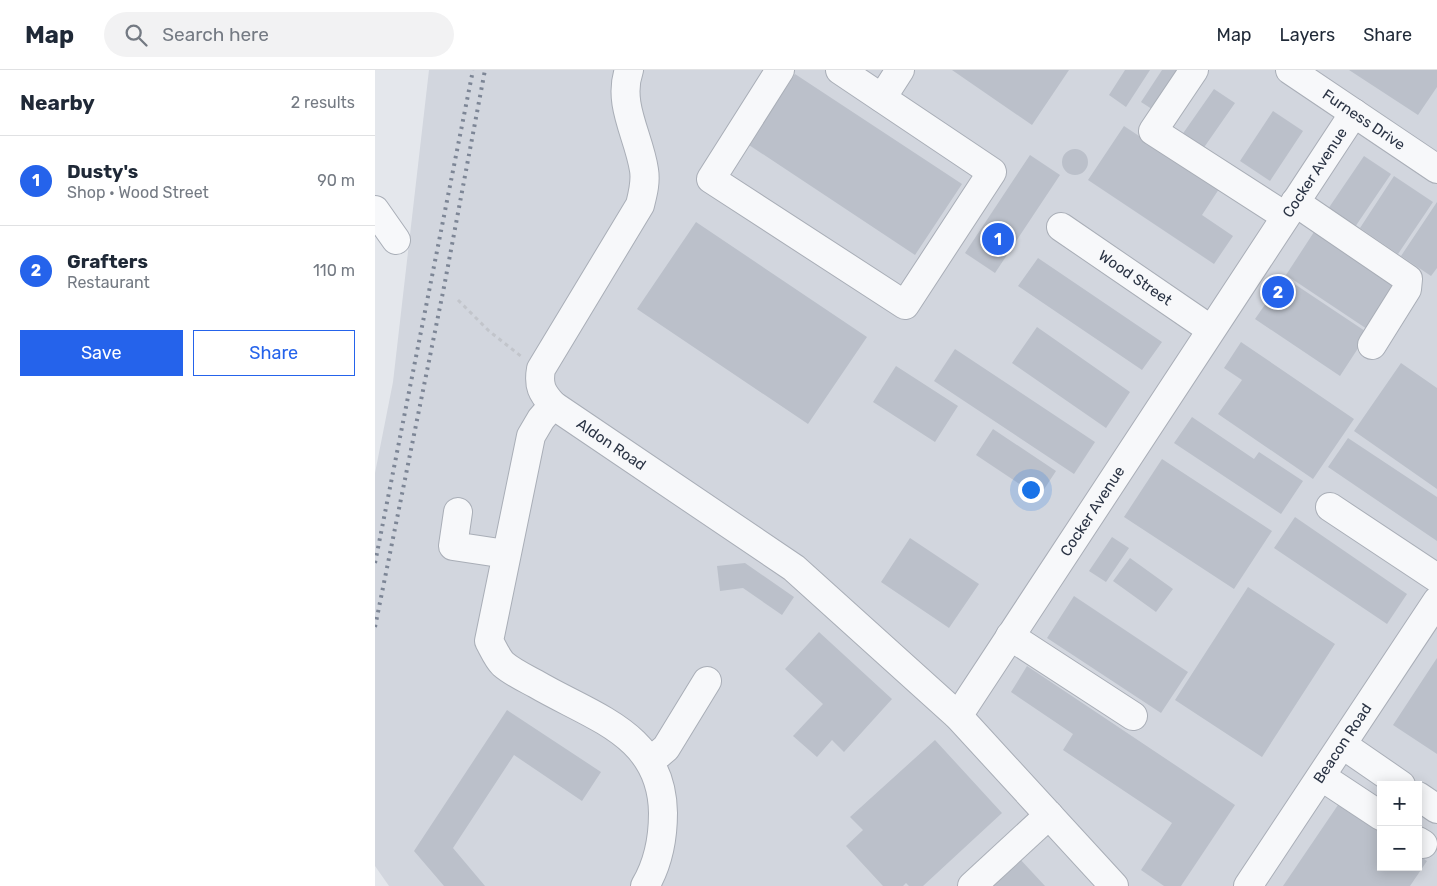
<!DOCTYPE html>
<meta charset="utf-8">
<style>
body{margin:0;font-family:Rubik,sans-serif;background:#f2f2f3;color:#1f2937}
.controls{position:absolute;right:15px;bottom:15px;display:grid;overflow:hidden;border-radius:0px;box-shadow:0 2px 12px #0003}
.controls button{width:45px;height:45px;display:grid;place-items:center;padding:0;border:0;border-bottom:1px solid #e0e1e3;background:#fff;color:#1f2937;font:25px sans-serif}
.you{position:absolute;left:655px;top:419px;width:18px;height:18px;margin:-12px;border:4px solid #fff;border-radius:50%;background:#1a73e8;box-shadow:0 0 0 8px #1a73e833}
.badge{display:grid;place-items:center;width:32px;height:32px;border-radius:50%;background:#2563eb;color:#fff;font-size:16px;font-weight:700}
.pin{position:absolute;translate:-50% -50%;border:2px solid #fff;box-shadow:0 1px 5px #0006}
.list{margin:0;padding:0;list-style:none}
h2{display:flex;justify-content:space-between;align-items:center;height:65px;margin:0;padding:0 20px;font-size:21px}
h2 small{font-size:16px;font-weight:400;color:#747a83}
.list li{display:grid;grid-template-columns:32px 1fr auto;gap:15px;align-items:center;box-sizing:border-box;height:90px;padding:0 20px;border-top:1px solid #e0e1e3}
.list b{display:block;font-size:19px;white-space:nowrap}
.list p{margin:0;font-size:16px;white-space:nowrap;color:#747a83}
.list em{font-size:16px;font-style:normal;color:#747a83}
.actions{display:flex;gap:10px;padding:15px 20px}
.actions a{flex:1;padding:11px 0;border:1px solid #2563eb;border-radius:0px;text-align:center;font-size:18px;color:#2563eb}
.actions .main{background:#2563eb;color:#fff}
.icon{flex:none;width:28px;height:28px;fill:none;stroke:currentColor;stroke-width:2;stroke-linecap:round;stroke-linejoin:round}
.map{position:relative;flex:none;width:1062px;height:816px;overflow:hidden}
header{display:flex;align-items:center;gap:30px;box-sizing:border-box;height:70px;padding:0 25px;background:#fff;border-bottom:1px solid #e0e1e3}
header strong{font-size:24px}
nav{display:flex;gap:28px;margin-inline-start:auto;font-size:18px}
.search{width:350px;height:45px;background:#f2f2f3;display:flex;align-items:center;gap:12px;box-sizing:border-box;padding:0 18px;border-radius:28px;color:#747a83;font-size:19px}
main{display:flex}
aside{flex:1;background:#fff}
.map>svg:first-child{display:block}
.built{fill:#d2d6de;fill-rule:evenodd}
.building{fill:#bbc0ca}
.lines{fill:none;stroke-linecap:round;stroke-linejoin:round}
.minor-casing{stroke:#a9aeb7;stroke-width:30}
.path{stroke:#c2c5cb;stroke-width:3;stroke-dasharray:4 4;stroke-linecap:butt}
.minor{stroke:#f7f8fa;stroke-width:28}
.rail{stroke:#7d8696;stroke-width:4;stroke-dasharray:2.5 5;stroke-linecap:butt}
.labels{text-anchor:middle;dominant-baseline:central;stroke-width:4;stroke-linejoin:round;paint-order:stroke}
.street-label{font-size:15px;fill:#2b3445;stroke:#f4f6f9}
</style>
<header>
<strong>Map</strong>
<div class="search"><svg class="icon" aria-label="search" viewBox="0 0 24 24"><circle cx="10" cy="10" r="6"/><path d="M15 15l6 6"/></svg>Search here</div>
<nav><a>Map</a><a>Layers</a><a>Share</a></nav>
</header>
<main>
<aside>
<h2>Nearby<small>2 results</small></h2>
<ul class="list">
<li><span class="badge">1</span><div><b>Dusty's</b><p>Shop · Wood Street</p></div><em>90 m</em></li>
<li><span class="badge">2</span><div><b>Grafters</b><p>Restaurant</p></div><em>110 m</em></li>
</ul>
<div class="actions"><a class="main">Save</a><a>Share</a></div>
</aside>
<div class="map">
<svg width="1062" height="816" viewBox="0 0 1062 816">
<rect width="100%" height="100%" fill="#e4e7ec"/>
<!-- built -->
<path class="built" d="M54,0H1062V816H14L0,796V403L18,312ZM1006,715H1043V797H1006Z"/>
<!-- building -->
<path class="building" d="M577,0H694L657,55Z
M750,0H775L751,37L734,25Z
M787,0H808L780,41L766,32Z
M974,0H1062V17L1043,45Z
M420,4L587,114L540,185L374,75Z
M839,19L860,33L823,86L802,72Z
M898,41L928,61L895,111L865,91Z
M749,56L844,119L827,145L858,166L839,194L713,110Z
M687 92a13 13 0 1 1 26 0a13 13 0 1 1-26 0Z
M655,85L685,105L620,203L590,183Z
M989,86L1016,104L980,157L953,139Z
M1019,106L1058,132L1023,184L985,158Z
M1062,132V198L1056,206L1026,186Z
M321,152L492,267L433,354L262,239Z
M939,162L1023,219L995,261L911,205Z
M663,188L787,272L767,300L643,216Z
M909,207L993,263L965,306L880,249Z
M662,257L755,322L731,358L637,293Z
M866,272L979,349L938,409L843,344L867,310L849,298Z
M580,279L720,372L699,404L559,311Z
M1026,293L1062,318V419L979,361Z
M521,296L583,336L560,372L498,332Z
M817,347L879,389L884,382L928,411L906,444L799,373Z
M618,359L681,401L664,427L601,385Z
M973,368L1062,427V471L953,397Z
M787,389L897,461L859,519L749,447Z
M920,447L1032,524L1012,554L899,478Z
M737,467L754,478L731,512L714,501Z
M535,468L604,514L574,558L506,512Z
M755,488L798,519L781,542L738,511Z
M370,493L419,527L407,545L368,518L345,521L342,496Z
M873,517L960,574L887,687L800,630Z
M699,526L813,602L786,643L672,568Z
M444,562L517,629L469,682L457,670L442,687L418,666L448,634L410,599Z
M1062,588V684L1018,655Z
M652,596L860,735L806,816H789L766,800L797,753L688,680L698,664L636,622Z
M132,640L226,702L207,731L139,685L78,778L110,816H69L39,781Z
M560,670L627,743L548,816H534L531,813L528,816H508L471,776L488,760L475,747Z
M965,732L1006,760V797H1043V785L1052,791L1035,816H908Z
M644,788L670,816H614Z"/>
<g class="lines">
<defs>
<g id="minor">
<path id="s1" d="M254,0C242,34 264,66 269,100C271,112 268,123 265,135L166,299C163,316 167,323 178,335L419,498L583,646L739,816"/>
<path d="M405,0L336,109L530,235L617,102L465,0"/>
<path d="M819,0L778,61L910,146"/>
<path id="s2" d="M915,0L1062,99"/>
<path d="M507,28L525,0"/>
<path d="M920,132L1033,209L1032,219L997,275"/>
<path d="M0,140L21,170"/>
<path id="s3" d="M686,157L835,259"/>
<path d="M178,335L166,349L156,366L114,571C118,578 122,588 128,594C137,602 150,608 161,614C219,648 287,664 288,743C288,769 283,794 270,816"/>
<path d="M955,437L1062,508"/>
<path d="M83,442L78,476L131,484"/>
<path d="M635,566L758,646"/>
<path id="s4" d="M583,646L979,43"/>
<path d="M968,675L1026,715"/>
<path d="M272,687L284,684L291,678L332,611"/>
<path d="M947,707L1006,746"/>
<path d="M1043,726L1062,739"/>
<path d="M1043,771L1048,774"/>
<path d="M597,816L674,745"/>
<path id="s5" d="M873,816L1062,531"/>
</g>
</defs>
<!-- minor casing -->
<use href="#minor" class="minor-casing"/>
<!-- path -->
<path class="path" d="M83,230L114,261L147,287"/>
<!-- minor -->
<use href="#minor" class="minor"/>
<!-- rail -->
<path class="rail" d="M0,493L98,0
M0,557L69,217L110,0"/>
</g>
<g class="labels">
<!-- street labels -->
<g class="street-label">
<text stroke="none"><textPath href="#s2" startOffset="89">Furness Drive</textPath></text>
<text stroke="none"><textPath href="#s4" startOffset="650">Cocker Avenue</textPath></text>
<text stroke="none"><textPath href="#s3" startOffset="90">Wood Street</textPath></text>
<text stroke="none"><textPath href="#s1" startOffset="440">Aldon Road</textPath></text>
<text stroke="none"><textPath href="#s4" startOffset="245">Cocker Avenue</textPath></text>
<text stroke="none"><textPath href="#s5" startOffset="171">Beacon Road</textPath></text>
</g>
</g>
</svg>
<div class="controls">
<button>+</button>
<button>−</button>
</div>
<div class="you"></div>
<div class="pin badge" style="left:623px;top:169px">1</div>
<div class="pin badge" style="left:903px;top:222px">2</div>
</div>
</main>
